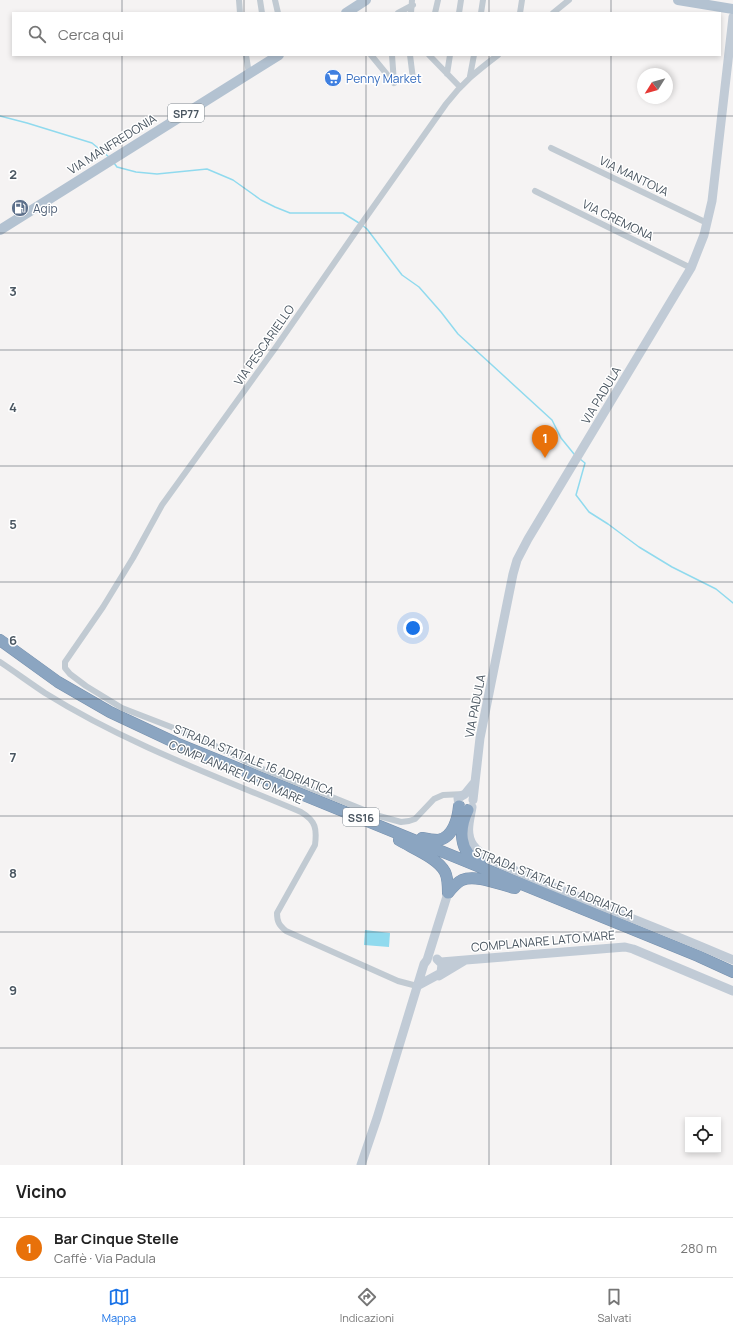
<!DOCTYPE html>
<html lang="it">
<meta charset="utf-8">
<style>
body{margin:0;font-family:Manrope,sans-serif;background:#f2f2f2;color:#222}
.controls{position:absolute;right:12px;bottom:12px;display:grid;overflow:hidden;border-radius:0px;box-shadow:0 2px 6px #0003}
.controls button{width:36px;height:36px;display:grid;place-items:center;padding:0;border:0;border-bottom:1px solid #e0e0e0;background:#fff;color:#222;font:20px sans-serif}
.compass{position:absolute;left:637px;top:68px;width:36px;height:36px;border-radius:50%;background:#fff;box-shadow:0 2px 6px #0003;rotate:233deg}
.you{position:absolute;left:413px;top:628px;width:14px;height:14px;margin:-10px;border:3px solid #fff;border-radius:50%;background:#1a73e8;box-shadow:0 0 0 6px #1a73e833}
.badge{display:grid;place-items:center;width:26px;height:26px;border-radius:50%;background:#1a73e8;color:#fff;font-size:13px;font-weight:700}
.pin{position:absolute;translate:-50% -33px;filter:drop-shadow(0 1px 2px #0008)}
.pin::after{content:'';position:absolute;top:21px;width:14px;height:12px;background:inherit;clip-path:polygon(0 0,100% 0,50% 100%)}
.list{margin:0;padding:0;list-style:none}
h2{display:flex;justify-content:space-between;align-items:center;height:52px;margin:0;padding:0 16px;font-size:17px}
h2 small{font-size:13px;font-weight:400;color:#767676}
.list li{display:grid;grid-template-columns:26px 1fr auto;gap:12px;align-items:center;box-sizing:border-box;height:60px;padding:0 16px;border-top:1px solid #e0e0e0}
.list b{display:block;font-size:15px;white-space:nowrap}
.list p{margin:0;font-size:13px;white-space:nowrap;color:#767676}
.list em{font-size:13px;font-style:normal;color:#767676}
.icon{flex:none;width:22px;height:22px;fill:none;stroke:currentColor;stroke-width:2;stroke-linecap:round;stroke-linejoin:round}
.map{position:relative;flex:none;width:733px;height:1165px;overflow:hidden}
.search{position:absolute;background:#fff;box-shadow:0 2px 6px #0003;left:12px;right:12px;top:12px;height:44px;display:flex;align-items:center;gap:10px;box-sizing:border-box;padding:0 14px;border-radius:0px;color:#767676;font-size:15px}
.sheet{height:112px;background:#fff}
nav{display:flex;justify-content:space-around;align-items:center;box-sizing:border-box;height:56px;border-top:1px solid #e0e0e0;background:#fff;font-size:11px;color:#767676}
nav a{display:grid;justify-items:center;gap:2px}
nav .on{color:#1a73e8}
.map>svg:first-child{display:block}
.water{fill:#90daee}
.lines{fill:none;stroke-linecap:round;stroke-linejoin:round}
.stream{stroke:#90daee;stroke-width:1.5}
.highway-casing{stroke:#7690ad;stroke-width:12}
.street{stroke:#c1cad2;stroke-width:6}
.secondary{stroke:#c1cbd6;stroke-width:9}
.primary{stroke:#b3c2d1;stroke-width:10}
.highway{stroke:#8ba5c1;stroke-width:11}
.grid{fill:none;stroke:#4a5661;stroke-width:1;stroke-opacity:0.55}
.labels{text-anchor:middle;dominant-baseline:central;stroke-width:3;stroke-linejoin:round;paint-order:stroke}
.shield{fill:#fff;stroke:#808990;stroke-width:1}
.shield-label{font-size:11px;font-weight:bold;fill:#4a5661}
.shop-label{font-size:12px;fill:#366cbe;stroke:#fff;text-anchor:start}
.street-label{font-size:12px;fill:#4a5661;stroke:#fff}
.service-label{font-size:12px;fill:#4e5e75;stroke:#fff;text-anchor:start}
.grid-label{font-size:13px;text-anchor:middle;font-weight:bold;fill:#4a5661;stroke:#fff;stroke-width:3;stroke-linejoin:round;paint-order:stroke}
</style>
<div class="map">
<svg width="733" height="1165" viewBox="0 0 733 1165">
<rect width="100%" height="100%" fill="#f5f3f3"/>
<!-- water -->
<path class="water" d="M365,930L390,933L389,947L364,945Z"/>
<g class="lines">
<!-- stream -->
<path class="stream" d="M0,116L27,123L92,143L109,157
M114,163L117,167L136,172L157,174L207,169L233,180L261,200L275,207L290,213H343L359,223
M362,225L367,229L402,275L419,287L441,312L458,334L552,420L561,438L574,454
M580,459L585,463L576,495L589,512L608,524L639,547L672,567L716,589L733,603"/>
<defs>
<path id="highway" d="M0,640L58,682L110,712L176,743L698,956L733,972
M468,810C459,828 458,853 480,862
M422,838C427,839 433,840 438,840C453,838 458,818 459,806
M399,840C412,848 438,858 445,872C448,878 448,886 448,893
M448,893C452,888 456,883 462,880C476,874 501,885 515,888"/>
</defs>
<!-- highway casing -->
<use href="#highway" class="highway-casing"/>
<!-- street -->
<path class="street" d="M239,0L240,13
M260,0L262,13
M275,0L278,13
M398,13L413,5
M411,13L412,0
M435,13L438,0
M459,13L461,0
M481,13L483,0
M520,13L522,0
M553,13L569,0
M246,55L249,74
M371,55L394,83
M392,55L394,83
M410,55L413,79
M429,55L460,87
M447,74L450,55
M470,76L474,55
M551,148L707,223
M535,191L691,268
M0,662C15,672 30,683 45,693C125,743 215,776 301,812C316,821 317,829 315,845L277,913C277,922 279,925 286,931L398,981L417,986
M464,794L443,795L434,799L415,819L409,821L401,822L379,816L260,768L197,737L122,708L86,686L70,674L65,668V662L103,607L133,558L162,505L276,347L357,230L446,104C462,83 477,71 498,55"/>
<!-- secondary -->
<path class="secondary" d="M473,800L480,738L513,574L517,560L528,539L691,268L704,235L712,201L733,17
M472,807C470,820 465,833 473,845C483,860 523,873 539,881C604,908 669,932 733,960
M464,810L459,806L458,798L465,794L474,783
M441,962L625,947L633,949L733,991
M439,976L464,961
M417,986L441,973L442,964L437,959
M361,1165L377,1118L424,964L427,960L448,893"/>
<!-- primary -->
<path class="primary" d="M678,0L733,9
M346,13L366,0
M0,230L279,55"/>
<!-- highway -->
<use href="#highway" class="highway"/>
</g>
<!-- grid -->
<path class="grid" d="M122,0V13M244,0V13M366,0V13M489,0V13M611,0V13M122,55V1165M244,55V1165M366,55V1165M489,55V1165M611,55V1165M0,116H733M0,233H733M0,350H733M0,466H733M0,582H733M0,699H733M0,816H733M0,932H733M0,1048H733"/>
<!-- icons -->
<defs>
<symbol id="supermarket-disc" viewBox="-11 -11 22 22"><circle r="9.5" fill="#3f7fe0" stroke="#fff"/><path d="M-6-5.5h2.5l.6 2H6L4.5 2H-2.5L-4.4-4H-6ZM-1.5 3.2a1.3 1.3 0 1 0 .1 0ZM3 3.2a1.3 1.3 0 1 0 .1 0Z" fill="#fff"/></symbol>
<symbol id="fuel-disc" viewBox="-11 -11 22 22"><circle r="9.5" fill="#5c6f8a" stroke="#fff"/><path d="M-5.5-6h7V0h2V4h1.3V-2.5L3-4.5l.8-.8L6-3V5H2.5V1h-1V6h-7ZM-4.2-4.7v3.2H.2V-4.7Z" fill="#fff"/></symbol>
</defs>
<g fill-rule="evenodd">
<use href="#supermarket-disc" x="323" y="68" width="20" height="20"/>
<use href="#fuel-disc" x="10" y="198" width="20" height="20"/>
</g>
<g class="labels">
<!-- shield labels -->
<g class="shield">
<rect x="168" y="104" width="36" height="18" rx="3"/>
<rect x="343" y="808" width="36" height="18" rx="3"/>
</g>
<g class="shield-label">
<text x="186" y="113">SP77</text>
<text x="361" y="817">SS16</text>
</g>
<!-- shop labels -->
<g class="shop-label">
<text x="346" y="78">Penny Market</text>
</g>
<!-- street labels -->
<g class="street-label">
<text transform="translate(112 144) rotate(-32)">VIA MANFREDONIA</text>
<text transform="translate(634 176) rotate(26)">VIA MANTOVA</text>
<text transform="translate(618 220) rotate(26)">VIA CREMONA</text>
<text transform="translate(264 345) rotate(-55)">VIA PESCARIELLO</text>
<text transform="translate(601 395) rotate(-59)">VIA PADULA</text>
<text transform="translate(475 706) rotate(-79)">VIA PADULA</text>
<text transform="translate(254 760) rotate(22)">STRADA STATALE 16 ADRIATICA</text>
<text transform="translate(236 772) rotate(23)">COMPLANARE LATO MARE</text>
<text transform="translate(554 883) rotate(22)">STRADA STATALE 16 ADRIATICA</text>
<text transform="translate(543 941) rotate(-5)">COMPLANARE LATO MARE</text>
</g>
<!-- service labels -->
<g class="service-label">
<text x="33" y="208">Agip</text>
</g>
</g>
<g class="grid-label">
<text x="13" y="179">2</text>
<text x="13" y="296">3</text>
<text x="13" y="412">4</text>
<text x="13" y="529">5</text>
<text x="13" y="645">6</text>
<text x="13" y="762">7</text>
<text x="13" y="878">8</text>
<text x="13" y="995">9</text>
</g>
</svg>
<div class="controls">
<button><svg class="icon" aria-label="locate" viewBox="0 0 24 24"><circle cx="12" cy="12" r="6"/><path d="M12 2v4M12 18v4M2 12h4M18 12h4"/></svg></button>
</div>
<svg class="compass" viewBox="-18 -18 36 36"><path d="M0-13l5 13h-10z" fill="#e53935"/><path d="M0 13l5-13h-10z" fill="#767676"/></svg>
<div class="you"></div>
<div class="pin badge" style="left:545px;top:458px;background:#e8710a">1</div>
<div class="search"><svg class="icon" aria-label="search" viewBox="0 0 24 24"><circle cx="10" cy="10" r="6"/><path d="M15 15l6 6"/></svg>Cerca qui</div>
</div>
<section class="sheet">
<h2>Vicino<small></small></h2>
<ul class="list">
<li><span class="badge" style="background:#e8710a">1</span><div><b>Bar Cinque Stelle</b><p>Caffè · Via Padula</p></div><em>280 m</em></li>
</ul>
</section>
<nav>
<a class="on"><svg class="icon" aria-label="map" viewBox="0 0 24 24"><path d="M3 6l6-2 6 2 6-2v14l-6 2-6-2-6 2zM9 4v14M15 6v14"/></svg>Mappa</a>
<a><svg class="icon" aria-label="directions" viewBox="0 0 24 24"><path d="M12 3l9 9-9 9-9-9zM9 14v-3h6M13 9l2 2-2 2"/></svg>Indicazioni</a>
<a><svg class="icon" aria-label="saved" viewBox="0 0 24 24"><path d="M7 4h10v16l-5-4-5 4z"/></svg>Salvati</a>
</nav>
